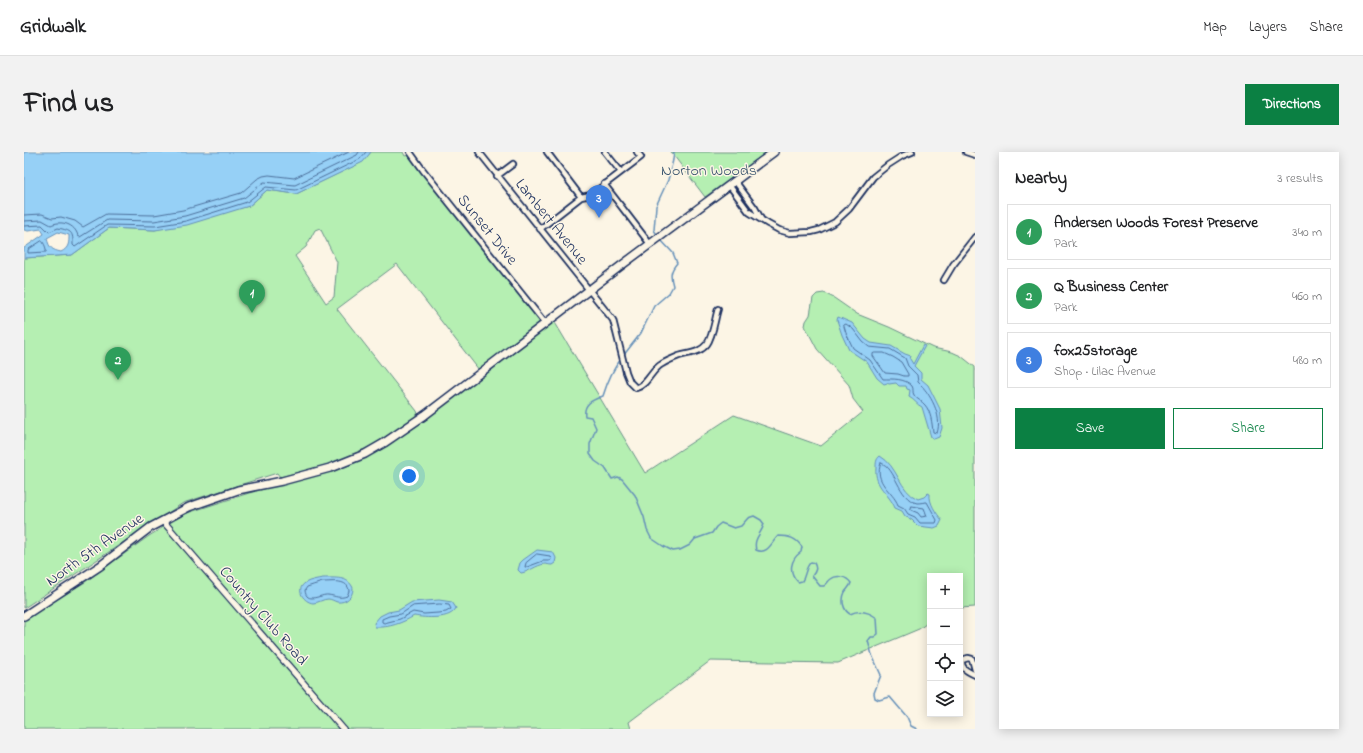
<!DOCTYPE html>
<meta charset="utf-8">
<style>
body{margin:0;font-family:"Indie Flower",sans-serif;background:#f2f2f2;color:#202124}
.controls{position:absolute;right:12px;bottom:12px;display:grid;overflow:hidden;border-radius:0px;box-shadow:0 2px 10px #0003}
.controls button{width:36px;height:36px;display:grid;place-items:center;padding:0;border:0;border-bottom:1px solid #e0e0e0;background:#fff;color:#202124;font:20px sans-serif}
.you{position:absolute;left:385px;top:324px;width:14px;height:14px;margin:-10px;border:3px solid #fff;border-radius:50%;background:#1a73e8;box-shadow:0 0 0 6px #1a73e833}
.badge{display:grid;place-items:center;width:26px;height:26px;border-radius:50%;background:#0b8043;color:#fff;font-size:13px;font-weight:700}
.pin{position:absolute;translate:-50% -33px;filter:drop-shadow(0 1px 2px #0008)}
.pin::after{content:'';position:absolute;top:21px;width:14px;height:12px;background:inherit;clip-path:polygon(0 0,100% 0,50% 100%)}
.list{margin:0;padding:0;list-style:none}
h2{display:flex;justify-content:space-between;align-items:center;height:52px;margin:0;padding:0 16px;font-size:17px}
h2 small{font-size:13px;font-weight:400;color:#757577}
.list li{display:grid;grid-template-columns:26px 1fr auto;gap:12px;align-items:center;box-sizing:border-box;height:56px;margin:0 8px 8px;padding:0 8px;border:1px solid #e0e0e0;border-radius:0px}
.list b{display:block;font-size:15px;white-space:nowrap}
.list p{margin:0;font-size:13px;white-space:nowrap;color:#757577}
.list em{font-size:13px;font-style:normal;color:#757577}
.actions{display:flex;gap:8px;padding:12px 16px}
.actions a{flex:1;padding:9px 0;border:1px solid #0b8043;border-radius:0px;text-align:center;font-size:14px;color:#0b8043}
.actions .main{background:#0b8043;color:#fff}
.icon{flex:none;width:22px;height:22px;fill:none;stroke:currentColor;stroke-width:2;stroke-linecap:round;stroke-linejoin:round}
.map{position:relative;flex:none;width:951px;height:577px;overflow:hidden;border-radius:0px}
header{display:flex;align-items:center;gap:24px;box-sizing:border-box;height:56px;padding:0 20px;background:#fff;border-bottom:1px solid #e0e0e0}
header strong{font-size:19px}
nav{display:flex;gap:22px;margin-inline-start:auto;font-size:14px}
.intro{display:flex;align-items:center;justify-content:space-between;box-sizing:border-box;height:96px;padding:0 24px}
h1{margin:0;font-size:28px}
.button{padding:10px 18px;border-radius:0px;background:#0b8043;color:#fff;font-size:14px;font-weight:700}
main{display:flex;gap:24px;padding:0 24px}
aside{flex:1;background:#fff;border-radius:0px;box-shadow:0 2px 10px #0003}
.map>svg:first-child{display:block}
.green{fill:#b5efb2;stroke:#688f88;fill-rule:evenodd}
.water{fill:#96d0f6;stroke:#6590b9;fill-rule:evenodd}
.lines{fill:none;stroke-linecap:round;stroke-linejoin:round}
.shore{stroke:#4c6f9b;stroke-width:1}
.stream{stroke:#6590b9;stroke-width:1.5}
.minor-casing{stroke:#1b2f5e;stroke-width:8}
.tertiary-casing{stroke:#1b2f5e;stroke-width:8}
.secondary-casing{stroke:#1b2f5e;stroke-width:10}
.minor{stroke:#fcf5e5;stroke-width:4.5}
.tertiary{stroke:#fcf5e5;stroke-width:5.5}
.secondary{stroke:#fcf5e5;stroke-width:7}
.labels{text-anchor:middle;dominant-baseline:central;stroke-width:3;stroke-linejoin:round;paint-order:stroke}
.park-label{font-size:16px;fill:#3a556f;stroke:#fcf5e5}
.street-label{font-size:16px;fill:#1b2f5e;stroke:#fcf5e5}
</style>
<header>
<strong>Gridwalk</strong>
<nav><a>Map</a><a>Layers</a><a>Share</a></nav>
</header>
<div class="intro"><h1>Find us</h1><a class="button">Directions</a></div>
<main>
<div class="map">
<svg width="951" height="577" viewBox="0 0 951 577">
<rect width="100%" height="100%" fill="#fcf5e5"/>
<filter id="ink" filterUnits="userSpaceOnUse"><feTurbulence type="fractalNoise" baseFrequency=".025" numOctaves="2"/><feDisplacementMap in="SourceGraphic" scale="8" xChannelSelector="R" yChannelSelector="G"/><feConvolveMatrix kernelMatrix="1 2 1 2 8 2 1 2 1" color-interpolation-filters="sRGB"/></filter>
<g filter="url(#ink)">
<!-- green -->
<path class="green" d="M347,0H379L381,4L386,2L515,166L516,170L514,173L455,218L373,112L313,157L393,259L394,262L393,264L349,293L333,301L314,309L292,316L256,325L253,321L159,351L0,456V106L48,103L85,76L131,78L225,54L243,38L272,42L338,10ZM296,76L313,110L310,145L302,151L271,104L282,95L291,78Z
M647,0H743L681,45Z
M800,141L810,146L833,162L865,175L909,196L928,200L937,204L951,215V455L936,456V424H906V469L895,477L814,511L686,509L605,570L607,577H0V468L61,430L125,384L160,362L225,341L296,322L354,299L393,273L530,169L621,321L710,263L797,294L839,260L829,247L825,233L793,197L781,174L782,169L786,163L789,146L793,142Z"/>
<!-- water -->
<path class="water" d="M0,0H347L339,10L272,42L243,38L225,54L163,73L131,78L85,76L48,103L0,106V96L20,82L17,77L4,79L0,78ZM34,80L45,83C45,91 45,96 37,100C28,98 25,96 23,86Z
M814,165L828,171L841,187L847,191L867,194L881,202L887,204L886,207L889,212L899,193L901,194L890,214L897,221V227L904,233L916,257L918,276L915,285L910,287L907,285L898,255C893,253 891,248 885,245L886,238L883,237L882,234H875L872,231L865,232L863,231L860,232L853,226L843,210L825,198L818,183L813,168Z
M856,304C874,314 875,339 894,347L900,345L904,341L906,342C905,351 912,361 918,368L915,374L910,376L894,374L888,368L881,364L878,359L871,356C865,341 850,335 852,316C852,311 852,307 856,304Z
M513,398L529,400L532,406L531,411L528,413C525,413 523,412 521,412C512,413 505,420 497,421L494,418L496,411L499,408Z
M299,426C311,426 324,424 329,436C329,445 322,451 313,450C310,449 307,447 304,447C299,447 294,451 289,451C280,450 271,438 281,431C286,428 293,427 299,426Z
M415,448L428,450L432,456C427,468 401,466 390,464C378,471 365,476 351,475L350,471L356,464L364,460L375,458L388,450Z"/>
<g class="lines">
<!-- shore -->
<path class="shore" d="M0,63L18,62L28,66L37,65L51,69L59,75L82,62L130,63L159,58L217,41L233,27L239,24L245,23L270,26L325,0
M0,69L18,68L27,73C37,68 51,72 54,84L56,85L83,68L130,69L161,64L220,46L240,30L271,33L333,3L335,0
M0,74L18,73L25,80L34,76C48,79 49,80 49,93L51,95L83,73L131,74L162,69L223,50L242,35L272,38L336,7L342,0
M18,89C20,90 23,98 22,100L4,101V98Z
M820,173L822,172L829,177L839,190L845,195L866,197L881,206L884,214L893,223L894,230C906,241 919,264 913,281L909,280C908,271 907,260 901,253C898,249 892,247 890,243C888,240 890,237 888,234C881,226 868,227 859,227L846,208L829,196L822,181Z
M851,201H860L869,205L877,210L884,222V224H880L874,222L861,221L849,204V202Z
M857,311C872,315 874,347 893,351C897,351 900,350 903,350L913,368L912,371H896L891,365L884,362L880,356L874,353C869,339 849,331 857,311Z
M888,354L900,356L903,364L897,365L894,361L887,358Z
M513,402L526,404L527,408L525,409H519L503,415H501L502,411Z
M299,430C309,430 324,427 325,439L323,444C315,447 312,444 304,443C297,442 282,453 281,438L283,435L289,433Z
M416,452L425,453L427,457L422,460L414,461L400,462L389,460L376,467L360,471L358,470V467L365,464L377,462L389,454Z"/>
<!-- stream -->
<path class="stream" d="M634,84L630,78L632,54L644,28L649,8L650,0
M599,204L617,181L630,154L645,141L649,134C646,124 646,119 653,111L649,101L636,87
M597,207C588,218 583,231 579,244C569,248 559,251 561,264L567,265L572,276L566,292V302L571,309L581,316L588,327L594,325L598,327L611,343L620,365L623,378L627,386L639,394L649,399L656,398L666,393L671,387L688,381L692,375L697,371L710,376L717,374L724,366L730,364L737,368L740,372C737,383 729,386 732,398C744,403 747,391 754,384C765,384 772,386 778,395L777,400C766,408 764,420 774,430L778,429C782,423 781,415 787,410L790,411C793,416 792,419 788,424L796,434H800C803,432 804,429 807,427C813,422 823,425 827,431C826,435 823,437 821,440C817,448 819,458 826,462C836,457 845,460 853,466L854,482L850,485H847L844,489L848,503L857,523L850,541L851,546L855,548L866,545L883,565L887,574L893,577"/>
<defs>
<path id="minor" d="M386,0L399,18L521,171
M455,0L589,168L602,220L606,230L612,236C624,233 627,218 638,212C643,209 650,206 655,204C665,201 676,201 683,192C689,184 691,166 694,157
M523,0L557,45
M581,0L597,20
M942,0L951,3
M473,24L489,12
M711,29L731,56L737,67
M580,32L626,92
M705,33L725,60L744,72L755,78L766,81L787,80L795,78L811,70L825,57L849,25L864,13L878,4L888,0
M516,77L557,45L567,43L617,5L613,0
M920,128L929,113L951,85
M951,518L948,507L944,506L938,508C936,517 945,520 951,523"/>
<path id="tertiary" d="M139,369L319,577"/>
<path id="secondary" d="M0,464L76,414L127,375L165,355L214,338L258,329L306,316L341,302L360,291L401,263L598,113L750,0"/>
</defs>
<!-- minor casing -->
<use href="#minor" class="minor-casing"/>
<!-- tertiary casing -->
<use href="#tertiary" class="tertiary-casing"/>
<!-- secondary casing -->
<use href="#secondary" class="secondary-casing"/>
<!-- minor -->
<use href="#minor" class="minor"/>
<!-- tertiary -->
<use href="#tertiary" class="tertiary"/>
<!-- secondary -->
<use href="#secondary" class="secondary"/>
</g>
</g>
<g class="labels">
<!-- park labels -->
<g class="park-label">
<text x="685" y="19">Norton Woods</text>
</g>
<!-- street labels -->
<g class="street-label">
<text transform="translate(527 70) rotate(51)">Lambert Avenue</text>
<text transform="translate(463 78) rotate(51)">Sunset Drive</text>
<text transform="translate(71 398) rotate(-35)">North 5th Avenue</text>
<text transform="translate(239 464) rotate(49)">Country Club Road</text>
</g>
</g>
</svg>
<div class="controls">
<button>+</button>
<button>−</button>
<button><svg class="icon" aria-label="locate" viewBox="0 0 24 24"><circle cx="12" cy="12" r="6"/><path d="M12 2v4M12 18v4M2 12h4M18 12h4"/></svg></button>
<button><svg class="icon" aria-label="layers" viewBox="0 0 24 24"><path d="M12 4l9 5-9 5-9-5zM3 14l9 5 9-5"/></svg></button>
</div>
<div class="you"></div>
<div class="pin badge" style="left:228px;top:161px;background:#2e9e5b">1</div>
<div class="pin badge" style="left:94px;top:228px;background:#2e9e5b">2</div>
<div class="pin badge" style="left:575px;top:66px;background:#3f7fe0">3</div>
</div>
<aside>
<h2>Nearby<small>3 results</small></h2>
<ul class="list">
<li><span class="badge" style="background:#2e9e5b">1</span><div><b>Andersen Woods Forest Preserve</b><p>Park</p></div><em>340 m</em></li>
<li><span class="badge" style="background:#2e9e5b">2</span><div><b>Q Business Center</b><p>Park</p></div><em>460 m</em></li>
<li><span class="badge" style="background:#3f7fe0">3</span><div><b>fox25storage</b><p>Shop · Lilac Avenue</p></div><em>480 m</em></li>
</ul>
<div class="actions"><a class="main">Save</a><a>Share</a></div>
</aside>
</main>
